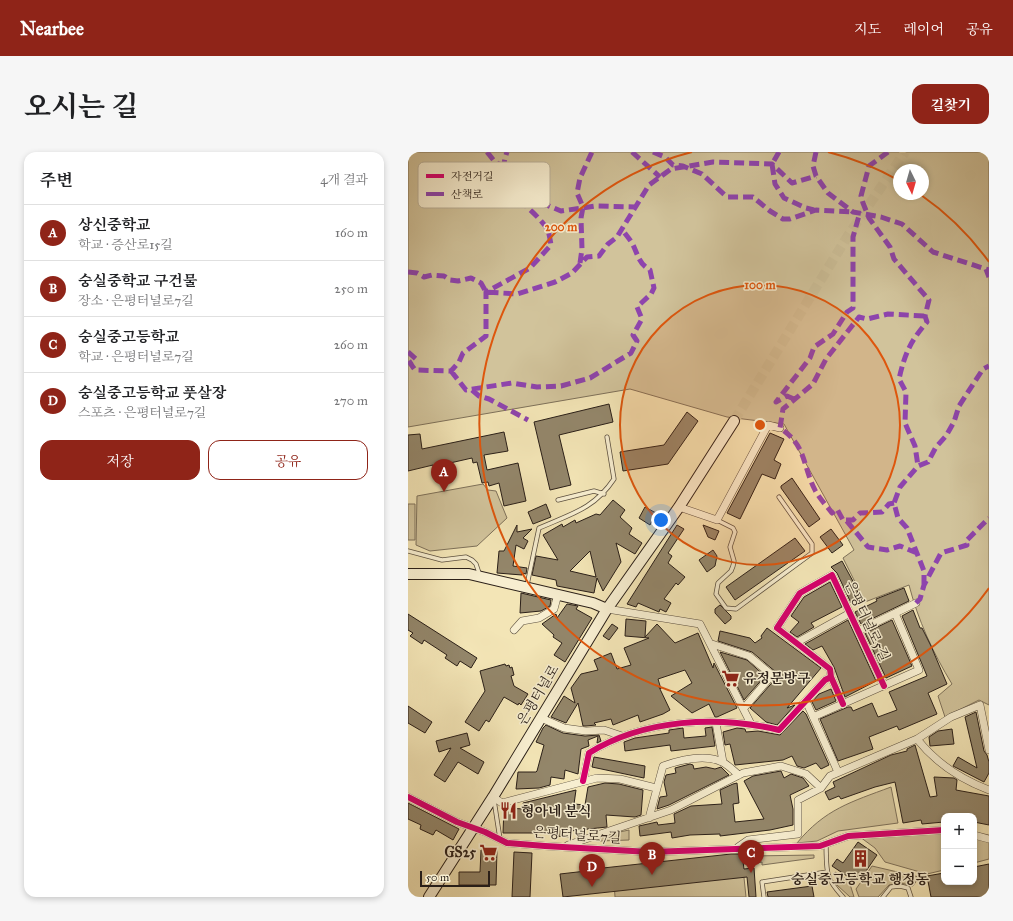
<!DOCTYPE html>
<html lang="ko">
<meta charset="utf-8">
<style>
body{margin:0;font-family:"IM FELL Great Primer","Noto Serif KR",serif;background:#f6f6f6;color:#202124}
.controls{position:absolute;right:12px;bottom:12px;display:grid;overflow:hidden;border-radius:8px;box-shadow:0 2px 6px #0003}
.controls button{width:36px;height:36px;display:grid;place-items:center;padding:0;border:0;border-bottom:1px solid #e0e0e0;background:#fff;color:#202124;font:20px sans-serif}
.compass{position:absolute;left:485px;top:12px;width:36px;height:36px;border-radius:50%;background:#fff;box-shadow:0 2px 6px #0003;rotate:175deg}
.scale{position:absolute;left:12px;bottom:10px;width:70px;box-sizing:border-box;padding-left:4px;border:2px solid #2a1f18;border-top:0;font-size:11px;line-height:14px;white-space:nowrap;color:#2a1f18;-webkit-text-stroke:3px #f7eed0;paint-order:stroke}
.you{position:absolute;left:253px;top:368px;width:14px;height:14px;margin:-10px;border:3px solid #fff;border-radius:50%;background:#1a73e8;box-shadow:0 0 0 6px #1a73e833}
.badge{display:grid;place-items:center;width:26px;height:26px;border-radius:50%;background:#8f2418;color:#fff;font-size:13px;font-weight:700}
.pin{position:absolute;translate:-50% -33px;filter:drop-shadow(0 1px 2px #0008)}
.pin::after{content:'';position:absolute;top:21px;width:14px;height:12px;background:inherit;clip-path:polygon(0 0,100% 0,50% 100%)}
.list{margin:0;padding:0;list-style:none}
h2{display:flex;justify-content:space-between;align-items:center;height:52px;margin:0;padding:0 16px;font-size:17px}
h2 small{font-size:13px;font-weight:400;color:#757577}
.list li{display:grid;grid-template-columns:26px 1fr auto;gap:12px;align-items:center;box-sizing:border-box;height:56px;padding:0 16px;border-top:1px solid #e0e0e0}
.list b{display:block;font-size:15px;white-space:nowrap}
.list p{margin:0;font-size:13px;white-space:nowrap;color:#757577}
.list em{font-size:13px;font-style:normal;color:#757577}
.actions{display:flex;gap:8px;padding:12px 16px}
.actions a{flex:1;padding:9px 0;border:1px solid #8f2418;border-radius:12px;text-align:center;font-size:14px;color:#8f2418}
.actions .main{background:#8f2418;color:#fff}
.map{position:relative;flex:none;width:581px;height:745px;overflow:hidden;border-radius:12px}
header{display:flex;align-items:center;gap:24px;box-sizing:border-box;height:56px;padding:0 20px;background:#8f2418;color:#fff}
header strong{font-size:19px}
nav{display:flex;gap:22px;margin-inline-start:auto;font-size:14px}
.intro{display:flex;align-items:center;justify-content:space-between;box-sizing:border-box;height:96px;padding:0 24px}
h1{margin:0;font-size:28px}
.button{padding:10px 18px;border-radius:12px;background:#8f2418;color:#fff;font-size:14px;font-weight:700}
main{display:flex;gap:24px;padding:0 24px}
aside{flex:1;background:#fff;border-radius:12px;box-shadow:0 2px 6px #0003}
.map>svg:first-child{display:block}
.green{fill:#d1c39b;stroke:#7e715a;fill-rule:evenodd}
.building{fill:#93866a;stroke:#2a1f18;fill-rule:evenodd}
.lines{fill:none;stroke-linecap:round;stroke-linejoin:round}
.secondary-tunnel{stroke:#cbbd96;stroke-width:10;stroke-dasharray:10 5;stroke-linecap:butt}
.service-casing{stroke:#5c5040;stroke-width:5}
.minor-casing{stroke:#5c5040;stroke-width:8}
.secondary-casing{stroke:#2a1f18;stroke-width:12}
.service{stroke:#f7eed0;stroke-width:3.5}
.minor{stroke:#f7eed0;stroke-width:7}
.secondary{stroke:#f7eed0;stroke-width:10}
.quiet{stroke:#8e44ad;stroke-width:5;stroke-dasharray:10 5;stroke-linecap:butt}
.cycleway-casing{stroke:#f7eed0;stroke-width:8}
.cycleway{stroke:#d6006c;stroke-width:6}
.ring{fill:none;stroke:#de560d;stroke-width:2}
.labels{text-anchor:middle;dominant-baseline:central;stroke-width:3;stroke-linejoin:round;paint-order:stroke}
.street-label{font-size:14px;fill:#2a1f18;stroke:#f7eed0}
.poi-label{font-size:14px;font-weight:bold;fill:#2a1f18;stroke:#f7eed0;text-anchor:start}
.key{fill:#f7eed0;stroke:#bab099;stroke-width:1}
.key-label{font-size:11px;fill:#2a1f18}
.centre{fill:#de560d;stroke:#f7eed0;stroke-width:2}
.ring-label{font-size:12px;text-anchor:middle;font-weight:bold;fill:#de560d;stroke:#f7eed0;stroke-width:3;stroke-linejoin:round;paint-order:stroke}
</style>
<header>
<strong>Nearbee</strong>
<nav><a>지도</a><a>레이어</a><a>공유</a></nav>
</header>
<div class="intro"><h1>오시는 길</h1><a class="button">길찾기</a></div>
<main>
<aside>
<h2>주변<small>4개 결과</small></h2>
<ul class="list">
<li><span class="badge">A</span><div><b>상신중학교</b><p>학교 · 증산로15길</p></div><em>160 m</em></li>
<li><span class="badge">B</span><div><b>숭실중학교 구건물</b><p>장소 · 은평터널로7길</p></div><em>250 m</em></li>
<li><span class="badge">C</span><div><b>숭실중고등학교</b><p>학교 · 은평터널로7길</p></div><em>260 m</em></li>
<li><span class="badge">D</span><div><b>숭실중고등학교 풋살장</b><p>스포츠 · 은평터널로7길</p></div><em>270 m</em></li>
</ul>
<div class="actions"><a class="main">저장</a><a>공유</a></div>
</aside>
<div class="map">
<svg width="581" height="745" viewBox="0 0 581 745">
<rect width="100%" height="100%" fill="#f3e5b6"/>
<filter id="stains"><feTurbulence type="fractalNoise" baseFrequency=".005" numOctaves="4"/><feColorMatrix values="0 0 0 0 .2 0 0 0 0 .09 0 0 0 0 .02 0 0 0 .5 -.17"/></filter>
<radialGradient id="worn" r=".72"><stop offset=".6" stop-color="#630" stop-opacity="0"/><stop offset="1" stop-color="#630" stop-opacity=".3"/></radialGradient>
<!-- green -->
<path class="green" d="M0,0H581V553L571,548L537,565L530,544L544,532C525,501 510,468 501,433L457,450L435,406L446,398L376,272L319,265L222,237L0,275ZM491,18H515V42H491Z
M75,332L80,338L88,339L99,366L69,394L22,399L8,393L9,344Z
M0,352H7V388H0Z
M483,635L490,671L430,679L409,689L389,691C417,657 443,650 483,635Z
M221,678V688L192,689L193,684Z
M536,681V718L519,722L477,710L467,696L452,685Z
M566,685L581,690V707L566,711Z
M406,703V706L354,713V710L344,712V704Z
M464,714L511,725L505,734L493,731L481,733L470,745H451L448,737Z
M335,716L338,745H207L206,730Z
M427,720L441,729L446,745H442L429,733Z"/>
<!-- building -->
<path class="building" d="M201,252L205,270L151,283L163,333L142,338L126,270Z
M279,260L290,269L260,312L215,319L212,300L256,293Z
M96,280L100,299L76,303L79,318L110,311L118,349L96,354L91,331L81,334L80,330L74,331L69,310L65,311L64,306L42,311L43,316L26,319L25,313L0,319V283L12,282L14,297Z
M362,281L376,287L366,308L373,312L367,327L354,322L332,367L319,361Z
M384,326L412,367L401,375L373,336V334Z
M205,348L217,358L212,365L224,376L221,382L234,391L227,402L208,391L213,410L195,439L189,426L186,441L149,434L148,428L124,423L128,404L150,408L135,383L154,372L155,375L167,368L168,371L188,362L192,363ZM182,399L188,425L162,419Z
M138,352L143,365L125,372L120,360Z
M237,355L248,361L242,373L231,366Z
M109,373V380L124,377L115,386L120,389L116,397L108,393L105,414L119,416L118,422L114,421V423L89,421L91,399H96Z
M269,373L276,377L260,401L264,404L260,411L277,425L270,433L268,431L256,447L263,451L258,460L252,457L251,460L230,451L228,455L219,452Z
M295,373L311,379L307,388L300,385Z
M423,377L435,393L424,401L412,385Z
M387,386L397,399L327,448L318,435Z
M305,398L309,404L307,414L299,420L291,408Z
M434,409L447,433L452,446L443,451L429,421L423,415Z
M422,430L434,455L403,471L406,475L389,485L382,480L391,470L383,464L396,445Z
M496,436L501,449L453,472L447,460L469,449L468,447Z
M113,441L143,448L142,454L133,459L112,461Z
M159,452L170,454L168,457L184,466L157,510L146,503L154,491L145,485L146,483L134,472L148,462L149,466Z
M312,453L323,464V467L317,472L307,461V457Z
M505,458L512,476H514L523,494L539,532L520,541L529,562L491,578L489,574L461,585L465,597L430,609L412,567L440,555H443L445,559L464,551L470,565L489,558L481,540L519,524L494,464Z
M0,462L69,506L63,516L52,509L49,514L37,506L39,503L16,488L14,492L2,484L5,481L0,478Z
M218,467L238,469L237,485L249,472L267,491L290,481L305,516L306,511L329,556L309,565H307L301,552L284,561L263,544L284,531L277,518L250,527L253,537L251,535L262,558L255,562L232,570L230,563L205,573L203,567L186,571L188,573L178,574H175L170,551L158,571L143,565L156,544L167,551L163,536L173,522L190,518L186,508L203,501L209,517L223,513L216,496L241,486L217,484Z
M440,468L468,529L437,545L426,515L414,494L405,498L397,492Z
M484,468L504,514L478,526L457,481Z
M204,472L210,476L201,488L195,484Z
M359,476L413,516L379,556L387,553L369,573L358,570L342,556L368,526L369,521L344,500L310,489L312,479L342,486L347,491L354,486L353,484Z
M312,500L339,508L357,524L336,548Z
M97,512L98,514L101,513L102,516L104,515L106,523L103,524L106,534L120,542L113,553L111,551L110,553L96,545L81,570L78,568L71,579L57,570L77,539L72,519Z
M423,537L428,549L408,558L404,550L411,542Z
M0,554L24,570L17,581L0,571Z
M395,559L398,562L421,613L413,617L408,611L396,616L389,614L384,604L375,608L327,613L322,592L317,593L315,580L329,576L337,577L338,580L350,579L372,583Z
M568,560L576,599L579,603L581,610V621L576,630L545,614L550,605L569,616L557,565Z
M138,573L155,581L177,584L191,583L193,589L189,591L190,584L180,588L181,594L173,597L170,622L157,618L156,627L143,625L142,633L131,636L108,637L110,620H128L129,619L136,593L128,590L135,576Z
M304,575L307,594L263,599L262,593L217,599L216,590L227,586L261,581V578L275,576L276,586L298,584L297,576Z
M544,577L546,592L522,594L521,585L530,579Z
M59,581L62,593L52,596L76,610L70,622L50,610L37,630L26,623L43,596L31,600L28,589Z
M507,593L522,645L529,644L526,625L546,626L549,628L548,638L581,644V673L566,670V664H536V670L514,672L513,668L495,671L487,630L467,635L433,647L431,644L421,648L417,640L427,635L425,630L483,603L499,599V597Z
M186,605L237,614L236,626L184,615Z
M282,612L285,613L286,617L298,615L307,617L313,615L321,623L261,653L249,657L252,645L259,644L256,630L258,623L268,621L267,616Z
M373,619L376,626L383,622L395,626L401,634L382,643L385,657V673L362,678L312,684V682L282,683L264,686L263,680L232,684L231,674L249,670L250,673L267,671L266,662L283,654L314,652L312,638L325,632L329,631L331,651L325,652L327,670L356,667L336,629L345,624Z
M197,631L211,632L235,638L233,663L227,665L198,663L199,675L162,679V685L147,684V681H95L96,656L117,657L115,651L168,638L166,652L177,653L180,635Z
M0,651L51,677L45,688L28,678L25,683L12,677L13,673L0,667Z
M450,690L469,703L454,725L451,723L445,728L424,714L429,707L435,711Z
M73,698H89L88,733H51V720H72Z
M106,700L124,701L122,745H104Z
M323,702H334L336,717L346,716L348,745H341L339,725L155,745L152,722L187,718L185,707H194L195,716Z
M581,712V745H523L519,724L536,721V730H566V715Z
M404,734L406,745H360L359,740Z"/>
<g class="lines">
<!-- secondary-tunnel -->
<path class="secondary-tunnel" d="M326,269L441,82L497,0"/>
<defs>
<path id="service" d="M150,348L186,339L196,342
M309,368L325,376L327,380L322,395L326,409L325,414L323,419L310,431L308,442L318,456L328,457L404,401V392L371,345
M0,399L34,408L58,405L64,408L68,412L72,424
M119,433L131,376C163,362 186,357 206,327L199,285
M86,648L92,687
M418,693C419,718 416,725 435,745
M356,745L354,730L419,720
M475,745L483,735L492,734L500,736L503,745"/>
<path id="minor" d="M271,355L309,368L360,273L372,276
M199,457L292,472L343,572
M106,478L114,469L131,466L146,457L150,442
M450,479L508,451
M388,491L442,461
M304,492L341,504L364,523L336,556
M398,549L430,620
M435,552L423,525L422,517L369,476L392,441L424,423L476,534
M405,565L511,518L487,461
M133,566L156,576L178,579L196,578L214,584
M308,571L315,610
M509,587C528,611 552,627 581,638
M175,629L181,601C236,567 309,563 371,578L417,528L423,525
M0,645L49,670L77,680L99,691L137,694L242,700L412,694L440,684L536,678
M85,645L94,651L189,626L212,627L248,636
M241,666L255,614C272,608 298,601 316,611C321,614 326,619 331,623
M566,683L581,687
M160,693L263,658L335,621L373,614L398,622L413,636
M330,695L340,688L390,682V648L413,636L422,624L509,587L543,565L572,553L581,598"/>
<path id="secondary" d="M0,422H61L185,451L199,457
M21,745L85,645L199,457L271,355L326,269"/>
</defs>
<!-- service casing -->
<use href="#service" class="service-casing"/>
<!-- minor casing -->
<use href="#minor" class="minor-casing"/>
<!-- secondary casing -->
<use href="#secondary" class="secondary-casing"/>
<!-- service -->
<use href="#service" class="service"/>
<!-- minor -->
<use href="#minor" class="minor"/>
<!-- secondary -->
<use href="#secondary" class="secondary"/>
<!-- quiet -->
<path class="quiet" d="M79,0L87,10L95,14
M224,0L252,25
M245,0L257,5L265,13L275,14L294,22L319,45H345L362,59L375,67H382L408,58L445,60
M371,0L364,12L367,32L376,46L398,56L406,58
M408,0L405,14L408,24L420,41L445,60L473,65L494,72L525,100L581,118
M480,0L461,14L453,44L455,51L461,66L482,95L486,107L521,148L517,164L519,170C502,190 497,201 491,227L498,240L497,271L507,294L510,314
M105,39L153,59L188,54L227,55
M172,111L174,97L173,66L175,55L169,41L172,26L184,0
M578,117L581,125
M0,120L9,121L16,125L24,123L36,124L42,128L50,129L63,126L73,131L78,140L109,142L147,130L164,121L179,105L191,104L200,92L209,85L241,33L263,17L305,10L364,12L384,31L408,24
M0,200L8,207L2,211L7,218L43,219L51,210L55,201L78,184V140L122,116L143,93C142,87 141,79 138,75C119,49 85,38 99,0
M43,219L58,238L104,231L129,235L153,234L182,226L223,201L229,189L225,183L234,167L229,155L243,142L246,136L242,118C230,111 230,102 224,91C221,86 217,82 214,77
M64,238L71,244L81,247L120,268
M386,247L379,244L368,250L402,206L406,195L425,182L439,160L445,156V85L452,60
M438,368H445L452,361L474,360L481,352L486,351
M509,401L492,394L479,398L460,395L438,368H435L429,357L424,361C418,353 411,346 407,338C394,313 399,294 372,276L375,257L405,232L418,207L451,165L459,167L480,162L517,164
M516,433V419L499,376L490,366L486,351L492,335L510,314L520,310L528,295L538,284L546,270L551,254L575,217L581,214
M508,451L512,447L516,433L533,401L559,393L558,389L581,366"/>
<defs>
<path id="cycleway" d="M435,552L423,525L422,517L369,476L392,441L424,423L476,534
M175,629L181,601C236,567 309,563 371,578L417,528L423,525
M0,645L49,670L77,680L99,691L137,694L242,700L412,694L440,684L536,678"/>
</defs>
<!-- cycleway casing -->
<use href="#cycleway" class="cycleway-casing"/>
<!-- cycleway -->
<use href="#cycleway" class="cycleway"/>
</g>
<!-- distance rings -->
<circle cx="352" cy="273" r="140" fill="#de560d" fill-opacity=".12"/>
<g class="ring">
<circle cx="352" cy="273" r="140"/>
<path d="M581 436A281 281 0 1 1 284 0M420 0A281 281 0 0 1 490 28M513 43A281 281 0 0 1 581 110"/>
</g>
<!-- icons -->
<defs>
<symbol id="supermarket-bare" viewBox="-9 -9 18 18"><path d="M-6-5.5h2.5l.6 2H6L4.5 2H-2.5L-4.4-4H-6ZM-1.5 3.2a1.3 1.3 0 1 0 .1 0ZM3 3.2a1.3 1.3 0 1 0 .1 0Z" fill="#8f2418" stroke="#f7eed0" stroke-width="2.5" paint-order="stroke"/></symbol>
<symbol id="restaurant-bare" viewBox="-9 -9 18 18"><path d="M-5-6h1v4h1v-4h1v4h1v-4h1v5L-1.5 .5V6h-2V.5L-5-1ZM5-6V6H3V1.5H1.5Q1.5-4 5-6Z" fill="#8f2418" stroke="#f7eed0" stroke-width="2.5" paint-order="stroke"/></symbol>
<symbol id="building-bare" viewBox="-9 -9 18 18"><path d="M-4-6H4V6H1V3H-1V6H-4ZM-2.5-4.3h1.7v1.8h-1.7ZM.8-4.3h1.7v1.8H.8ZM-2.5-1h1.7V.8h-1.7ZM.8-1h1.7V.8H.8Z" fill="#8f2418" stroke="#f7eed0" stroke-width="2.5" paint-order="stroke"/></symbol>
</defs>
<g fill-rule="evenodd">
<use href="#supermarket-bare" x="310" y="514" width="25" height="25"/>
<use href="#restaurant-bare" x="88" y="646" width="25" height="25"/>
<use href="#supermarket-bare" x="68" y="688" width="25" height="25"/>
<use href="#building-bare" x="440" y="694" width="25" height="25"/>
</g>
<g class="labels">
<!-- street labels -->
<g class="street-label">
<text transform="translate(459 469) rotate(65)">은평터널로5길</text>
<text transform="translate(130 543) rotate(-59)">은평터널로</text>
<text transform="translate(169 683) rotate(4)">은평터널로7길</text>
</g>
<!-- poi labels -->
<g class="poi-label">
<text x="335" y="526">유정문방구</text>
<text x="113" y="659">형아네 분식</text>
<text x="68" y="700" text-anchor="end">GS25</text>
<text x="452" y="727" text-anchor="middle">숭실중고등학교 행정동</text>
</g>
</g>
<!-- legend -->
<rect x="10" y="10" width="132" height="46" rx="6" class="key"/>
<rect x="18" y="22" width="18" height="4" fill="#d6006c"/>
<rect x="18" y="40" width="18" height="4" fill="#8e44ad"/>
<g class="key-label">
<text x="43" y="28">자전거길</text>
<text x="43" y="46">산책로</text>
</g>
<circle cx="352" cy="273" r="6" class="centre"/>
<g class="ring-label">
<text x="153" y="79">200 m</text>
<text x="352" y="137">100 m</text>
</g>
<rect width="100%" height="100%" filter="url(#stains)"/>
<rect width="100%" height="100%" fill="url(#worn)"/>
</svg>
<div class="controls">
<button>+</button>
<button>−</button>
</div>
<svg class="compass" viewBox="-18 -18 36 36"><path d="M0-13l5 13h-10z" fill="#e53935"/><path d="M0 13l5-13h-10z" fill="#757577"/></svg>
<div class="scale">50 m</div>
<div class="you"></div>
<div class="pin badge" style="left:36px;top:340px">A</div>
<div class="pin badge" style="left:244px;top:723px">B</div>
<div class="pin badge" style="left:343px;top:721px">C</div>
<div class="pin badge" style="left:184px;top:735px">D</div>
</div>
</main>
